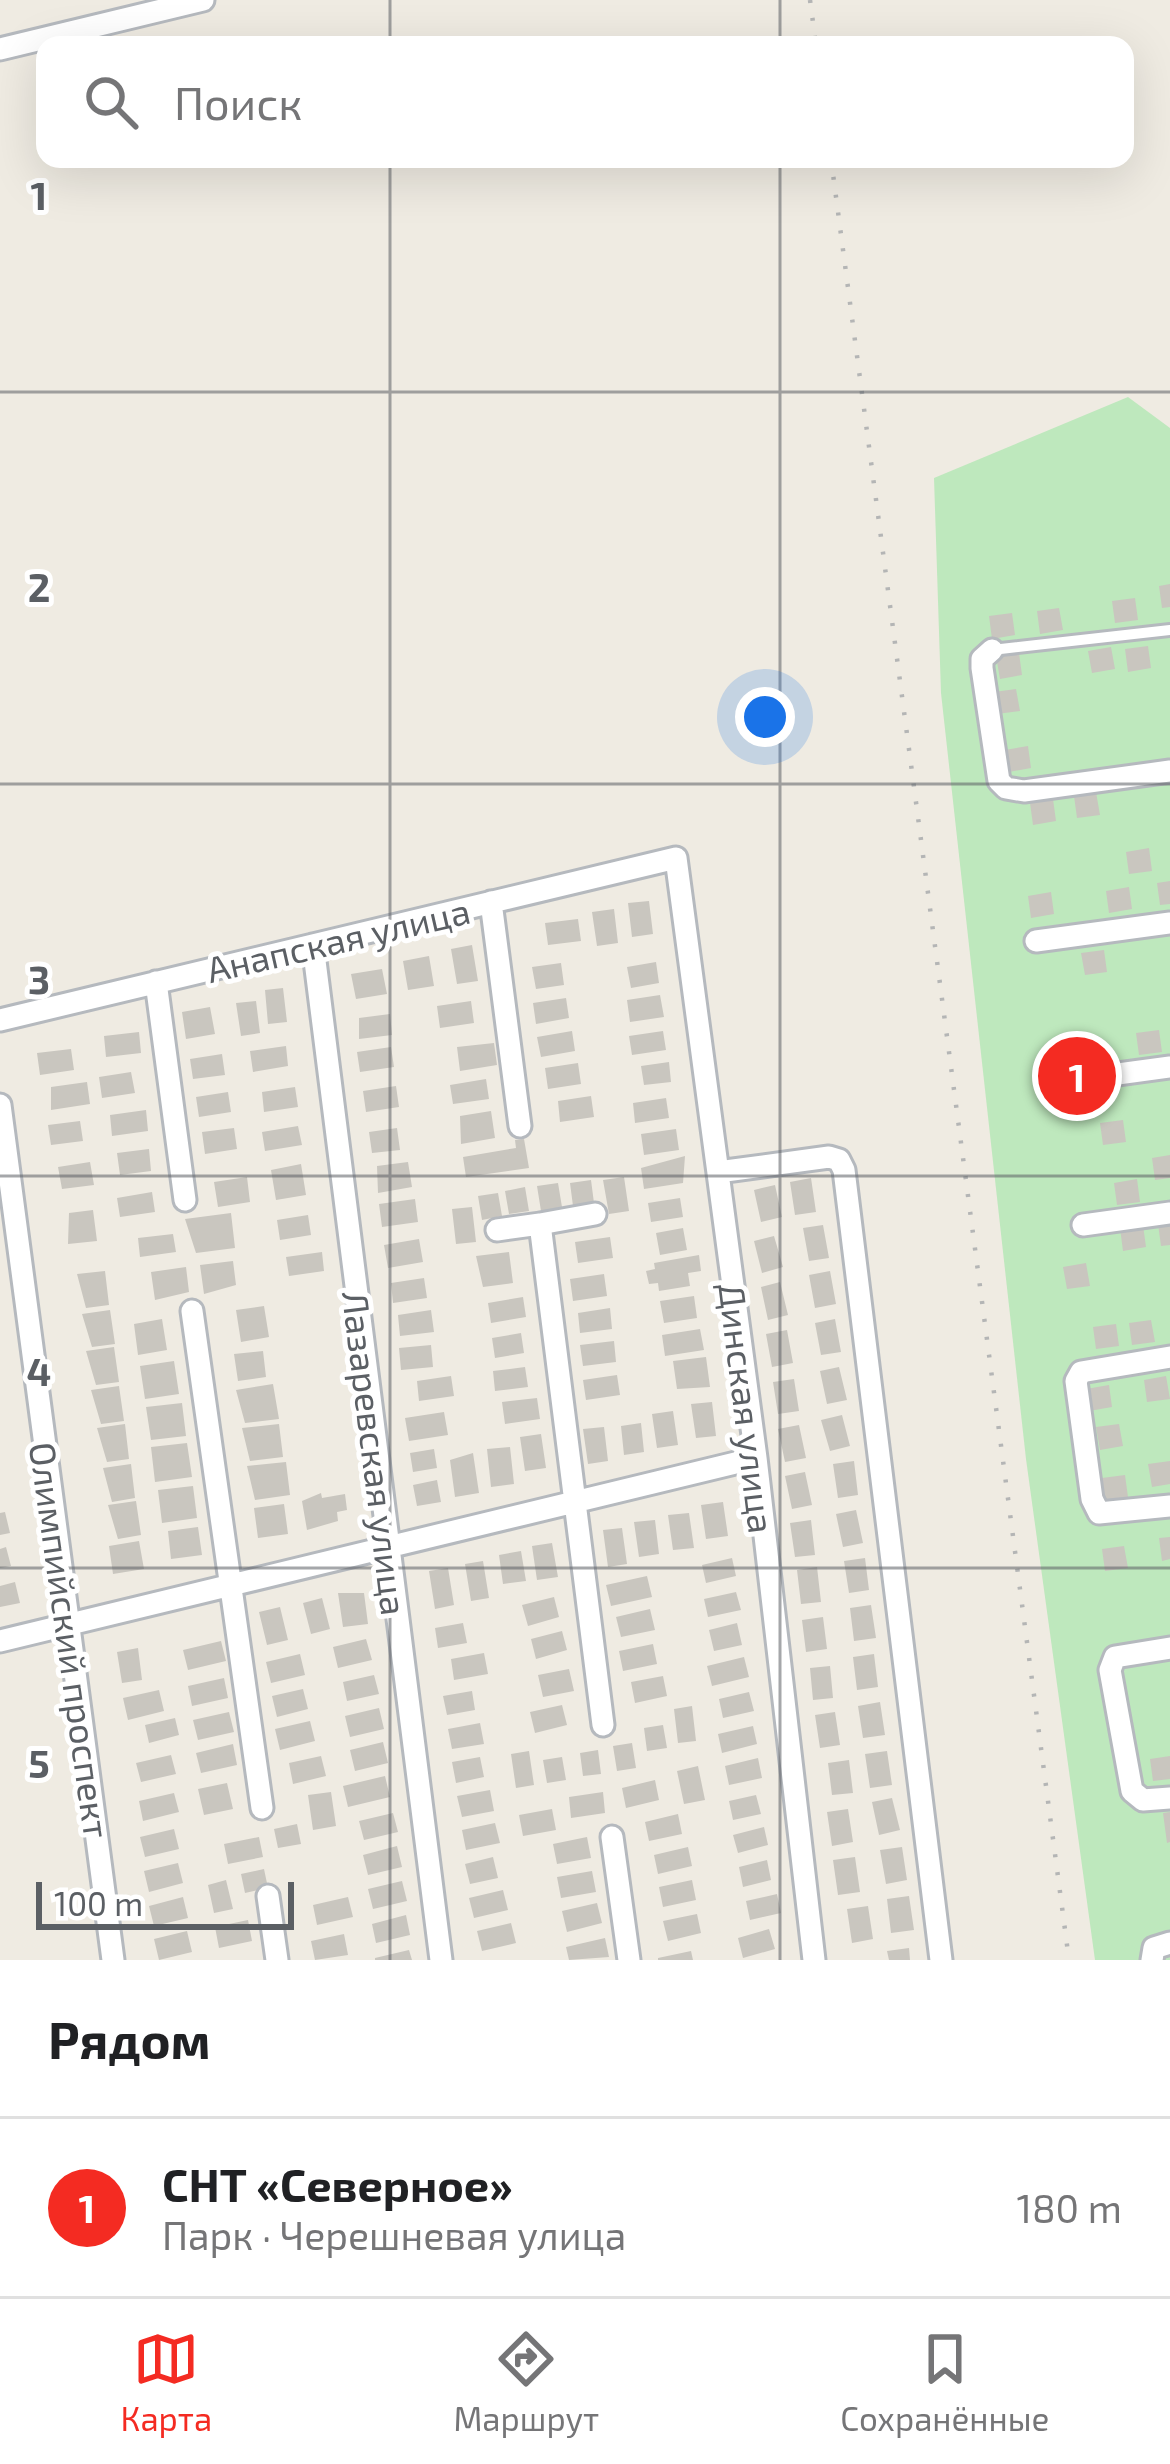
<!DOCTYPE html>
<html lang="ru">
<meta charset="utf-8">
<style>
body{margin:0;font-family:"Exo 2",sans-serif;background:#f6f6f6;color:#202124}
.scale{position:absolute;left:36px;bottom:30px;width:258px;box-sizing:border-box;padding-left:12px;border:6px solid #5b5f64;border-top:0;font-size:33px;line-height:42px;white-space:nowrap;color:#5b5f64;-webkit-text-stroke:9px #fff;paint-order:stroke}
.you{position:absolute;left:765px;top:717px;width:42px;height:42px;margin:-30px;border:9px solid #fff;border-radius:50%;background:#1a73e8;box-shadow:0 0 0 18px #1a73e833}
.badge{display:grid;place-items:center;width:78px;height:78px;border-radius:50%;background:#f42b22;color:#fff;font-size:39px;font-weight:700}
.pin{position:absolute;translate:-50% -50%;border:6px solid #fff;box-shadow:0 3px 12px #0006}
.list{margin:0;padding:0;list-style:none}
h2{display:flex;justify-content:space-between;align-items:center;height:156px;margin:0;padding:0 48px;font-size:51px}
h2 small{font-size:39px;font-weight:400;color:#757577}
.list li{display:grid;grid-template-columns:78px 1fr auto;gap:36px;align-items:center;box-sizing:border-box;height:180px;padding:0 48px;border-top:3px solid #e0e0e0}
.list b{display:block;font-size:45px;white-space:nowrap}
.list p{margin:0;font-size:39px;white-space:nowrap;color:#757577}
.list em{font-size:39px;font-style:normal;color:#757577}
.icon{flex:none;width:66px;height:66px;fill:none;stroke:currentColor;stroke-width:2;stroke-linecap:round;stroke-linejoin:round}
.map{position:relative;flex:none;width:1170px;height:1960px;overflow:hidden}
.search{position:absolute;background:#fff;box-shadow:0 12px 48px #0002;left:36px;right:36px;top:36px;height:132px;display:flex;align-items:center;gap:30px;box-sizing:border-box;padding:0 42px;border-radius:24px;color:#757577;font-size:45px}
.sheet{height:336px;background:#fff}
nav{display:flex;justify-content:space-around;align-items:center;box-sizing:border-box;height:168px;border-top:3px solid #e0e0e0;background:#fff;font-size:33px;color:#757577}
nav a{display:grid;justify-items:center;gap:6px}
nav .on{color:#f42b22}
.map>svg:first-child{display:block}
.green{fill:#bee8bd}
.building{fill:#c9c6bf}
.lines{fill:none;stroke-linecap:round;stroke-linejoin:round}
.lane-casing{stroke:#b5b9be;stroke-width:16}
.street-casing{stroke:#b5b9be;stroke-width:27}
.lane{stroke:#fff;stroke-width:10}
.street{stroke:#fff;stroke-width:21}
.rail{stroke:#b4b5b5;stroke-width:4.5;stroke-dasharray:3 15;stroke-linecap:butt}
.grid{fill:none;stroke:#5b5f64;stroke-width:3;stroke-opacity:0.55}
.labels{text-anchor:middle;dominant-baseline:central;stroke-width:10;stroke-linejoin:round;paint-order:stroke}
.street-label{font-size:36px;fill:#5b5f64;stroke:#fff}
.grid-label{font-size:39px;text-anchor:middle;font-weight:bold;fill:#5b5f64;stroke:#fff;stroke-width:10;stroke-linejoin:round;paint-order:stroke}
</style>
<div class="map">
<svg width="1170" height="1960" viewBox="0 0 1170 1960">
<rect width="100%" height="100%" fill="#efebe2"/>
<!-- green -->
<path class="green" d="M1128,397L1170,428V1960H1095L1026,1459L941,693L934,478Z"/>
<!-- building -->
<path class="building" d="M1170,584V607L1162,608L1159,586Z
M1135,598L1138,620L1115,623L1112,601Z
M1059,608L1063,630L1040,634L1037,611Z
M1012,613L1015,635L992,639L989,616Z
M1148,646L1151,668L1128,672L1125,649Z
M1111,647L1115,669L1092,673L1088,651Z
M1019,653L1022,675L1000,679L996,656Z
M1016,689L1020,711L997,714L994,692Z
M1028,746L1031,768L1009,772L1005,750Z
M1096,792L1100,815L1077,818L1074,796Z
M1053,799L1056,821L1033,825L1030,803Z
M1149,848L1152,871L1129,874L1126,852Z
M1170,881V904L1160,905L1157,883Z
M1129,887L1132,909L1109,913L1106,891Z
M1051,892L1054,914L1031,918L1028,896Z
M649,901L653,934L632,937L628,903Z
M614,909L618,943L597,946L592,912Z
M578,919L581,941L548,945L545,923Z
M472,945L478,981L457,984L451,949Z
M1104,950L1107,972L1085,975L1081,953Z
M429,956L434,986L408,990L403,961Z
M656,962L659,983L631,988L627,967Z
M561,963L564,985L536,989L532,967Z
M382,969L387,994L356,999L351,974Z
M283,988L287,1022L268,1024L265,990Z
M660,995L664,1017L630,1022L627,1000Z
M566,998L569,1018L536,1024L533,1003Z
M256,1001L260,1033L241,1036L236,1003Z
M471,1001L474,1023L440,1028L437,1006Z
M210,1007L215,1034L186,1039L182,1012Z
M390,1014L392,1035L359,1039V1018Z
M1159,1030L1162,1052L1139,1055L1136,1033Z
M572,1031L575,1051L541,1057L537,1037Z
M663,1031L666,1050L632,1055L629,1036Z
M139,1032L141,1053L106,1057L104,1036Z
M494,1043L497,1065L460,1071L457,1047Z
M286,1046L288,1066L253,1072L250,1051Z
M391,1047L394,1067L360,1072L357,1052Z
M71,1049L74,1070L40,1075L37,1053Z
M222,1054L225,1075L193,1079L190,1059Z
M669,1062L671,1082L644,1085L641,1066Z
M578,1063L581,1084L548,1089L545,1068Z
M131,1072L135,1093L102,1098L99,1077Z
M486,1079L489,1099L453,1104L450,1085Z
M87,1082L90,1104L51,1110V1087Z
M396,1086L399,1107L366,1112L363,1091Z
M295,1087L298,1107L264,1112L262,1092Z
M1082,1087L1086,1109L1063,1112L1059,1090Z
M228,1092L231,1112L199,1117L196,1097Z
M591,1096L594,1117L560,1122L558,1101Z
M666,1098L669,1118L635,1123L633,1103Z
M146,1110L148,1131L112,1136L110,1115Z
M491,1111L495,1138L461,1144L460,1116Z
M1123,1120L1126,1142L1103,1145L1100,1123Z
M80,1121L83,1141L51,1145L48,1125Z
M298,1126L302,1145L265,1151L262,1132Z
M234,1128L237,1149L205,1154L202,1132Z
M397,1128L400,1150L372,1153L369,1132Z
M676,1129L679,1150L644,1155L641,1134Z
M524,1139L529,1168L466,1177L463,1157L516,1148L515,1140Z
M149,1149L151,1171L120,1175L117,1153Z
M1170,1155V1178L1155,1180L1152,1158Z
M685,1156L683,1183L644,1189L641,1168Z
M90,1162L94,1185L62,1189L58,1167Z
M408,1162L412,1187L378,1193L377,1166Z
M301,1164L306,1195L276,1200L271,1170Z
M247,1177L250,1202L218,1207L214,1182Z
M624,1177L629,1211L609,1214L603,1180Z
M811,1178L816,1212L795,1215L790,1182Z
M1137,1179L1140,1202L1117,1205L1114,1183Z
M591,1180L594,1203L573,1206L570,1183Z
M558,1183L562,1207L541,1211L537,1186Z
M775,1185L782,1217L761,1222L754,1190Z
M525,1187L529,1211L509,1214L505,1191Z
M152,1192L155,1212L120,1217L117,1198Z
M498,1193L502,1216L482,1220L478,1196Z
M680,1198L683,1217L651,1222L648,1203Z
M415,1199L418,1222L382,1227L379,1204Z
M472,1207L476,1242L456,1244L452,1209Z
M93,1210L97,1241L68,1244L69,1213Z
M231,1213L235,1248L196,1253L185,1219Z
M308,1215L311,1235L280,1240L277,1220Z
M1170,1222V1245L1161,1246L1158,1224Z
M823,1225L829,1258L809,1261L803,1228Z
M1143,1225L1146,1247L1123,1251L1120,1228Z
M683,1228L687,1250L660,1255L656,1233Z
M173,1234L176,1252L140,1257L138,1238Z
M774,1236L783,1267L762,1273L754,1241Z
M610,1237L613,1258L578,1263L575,1242Z
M419,1239L423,1262L388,1268L384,1245Z
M322,1252L324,1271L289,1276L286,1257Z
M509,1252L513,1283L483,1287L476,1256Z
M699,1255L701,1271L688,1273L690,1286L659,1291L658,1283L649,1284L646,1271L655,1269L654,1263Z
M233,1261L236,1285L204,1294L200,1265Z
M1086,1263L1090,1286L1067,1289L1063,1267Z
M186,1267L189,1292L155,1300L151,1272Z
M105,1271L109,1305L86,1308L77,1274Z
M830,1271L836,1304L815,1308L809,1275Z
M604,1274L607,1296L573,1301L570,1279Z
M424,1278L427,1298L393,1303L391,1283Z
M780,1282L788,1315L768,1320L761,1287Z
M694,1296L697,1318L664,1323L660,1301Z
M523,1297L526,1317L491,1323L488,1303Z
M264,1306L269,1337L241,1342L236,1310Z
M610,1308L612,1329L580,1333L578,1313Z
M110,1310L115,1344L92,1347L82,1314Z
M431,1310L434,1332L400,1336L398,1315Z
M162,1319L167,1350L138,1355L134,1324Z
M835,1319L841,1352L821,1355L815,1323Z
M1151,1320L1155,1342L1132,1345L1129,1323Z
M1116,1324L1119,1346L1096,1349L1093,1327Z
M700,1329L704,1350L665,1356L662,1335Z
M787,1330L793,1363L772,1367L766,1334Z
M521,1333L524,1353L495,1358L492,1338Z
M614,1341L616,1362L583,1366L580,1345Z
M431,1345L433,1367L401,1370L399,1348Z
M114,1347L119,1382L96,1385L86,1351Z
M263,1351L266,1377L238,1381L234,1354Z
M706,1357L710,1387L677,1389L673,1361Z
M174,1361L179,1394L145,1399L140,1366Z
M525,1367L528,1387L495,1391L493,1371Z
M839,1367L847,1400L827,1404L820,1371Z
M617,1375L620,1395L586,1400L583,1380Z
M451,1376L454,1396L419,1401L417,1381Z
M1166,1376L1170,1399L1147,1402L1144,1380Z
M794,1379L799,1411L778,1414L773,1382Z
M273,1384L279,1419L245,1423L236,1390Z
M1109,1385L1112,1407L1089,1411L1086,1389Z
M119,1386L124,1421L101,1424L91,1390Z
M537,1398L540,1419L505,1424L502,1402Z
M712,1402L716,1436L696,1438L691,1404Z
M182,1403L186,1436L151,1440L146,1407Z
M673,1411L678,1445L657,1448L652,1414Z
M444,1412L448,1435L409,1441L405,1418Z
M842,1415L850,1446L830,1451L821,1420Z
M641,1423L644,1452L624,1455L621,1426Z
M125,1424L129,1459L107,1462L97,1428Z
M279,1424L283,1457L250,1461L242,1428Z
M1119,1424L1123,1446L1100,1450L1096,1427Z
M799,1425L806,1458L785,1462L778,1429Z
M604,1427L608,1461L588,1464L583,1429Z
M541,1434L546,1468L525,1471L520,1437Z
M187,1443L192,1477L155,1482L151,1447Z
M510,1447L514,1484L491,1487L487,1449Z
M434,1449L437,1468L413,1472L410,1453Z
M473,1453L479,1493L455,1497L450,1460Z
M854,1461L858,1495L838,1498L833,1464Z
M1170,1461V1484L1152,1487L1148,1464Z
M286,1462L290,1495L255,1500L247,1466Z
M131,1464L135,1498L112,1502L103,1468Z
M805,1472L812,1505L792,1509L785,1476Z
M1125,1475L1128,1497L1105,1500L1102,1478Z
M437,1480L441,1502L417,1506L413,1485Z
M193,1486L197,1518L162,1523L158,1490Z
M321,1493L322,1498L345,1494L347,1510L337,1512L338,1521L307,1530L302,1501Z
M136,1501L141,1535L118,1539L108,1505Z
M723,1502L728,1536L706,1539L701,1505Z
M284,1504L288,1534L258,1538L254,1508Z
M856,1510L863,1543L843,1547L836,1514Z
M5,1512L10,1533L0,1535V1513Z
M689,1513L694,1548L673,1550L668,1515Z
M655,1520L659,1554L639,1557L634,1522Z
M811,1520L815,1555L795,1557L790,1523Z
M198,1527L202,1555L171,1559L168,1531Z
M622,1528L627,1564L608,1567L603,1530Z
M1170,1537V1559L1162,1561L1159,1538Z
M139,1541L144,1569L113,1574L109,1546Z
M552,1543L558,1577L537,1580L532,1546Z
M1124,1546L1128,1568L1105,1571L1102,1549Z
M6,1547L11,1566L0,1568V1549Z
M521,1551L526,1581L503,1584L499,1555Z
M732,1558L736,1576L706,1583L702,1565Z
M865,1558L869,1590L849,1593L844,1561Z
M483,1561L489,1598L471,1601L465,1564Z
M817,1567L821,1602L801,1604L797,1570Z
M448,1568L454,1605L435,1609L429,1571Z
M647,1576L652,1597L611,1606L606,1585Z
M15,1582L20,1603L0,1607V1586Z
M736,1592L741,1610L708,1617L704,1599Z
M338,1593H364L368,1624L343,1627Z
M554,1597L559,1617L528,1626L522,1605Z
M322,1598L330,1629L311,1634L303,1603Z
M871,1605L876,1638L854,1641L850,1608Z
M280,1607L288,1640L267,1645L259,1612Z
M650,1609L655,1630L621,1637L616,1617Z
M823,1617L827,1649L806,1652L802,1620Z
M463,1623L467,1643L438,1648L435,1628Z
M737,1623L742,1645L714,1651L709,1630Z
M562,1631L567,1650L536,1659L531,1639Z
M366,1639L372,1660L338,1668L333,1647Z
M221,1641L226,1661L188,1670L183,1650Z
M653,1644L657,1664L623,1671L619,1651Z
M138,1648L142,1680L122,1683L117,1652Z
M484,1653L488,1674L454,1680L451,1659Z
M300,1654L305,1675L271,1683L266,1662Z
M874,1654L878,1687L857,1690L853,1657Z
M744,1657L749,1677L712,1686L707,1666Z
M830,1666L833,1698L813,1700L810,1668Z
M569,1669L574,1691L543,1697L538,1675Z
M374,1675L379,1694L347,1701L343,1682Z
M663,1676L667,1696L635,1703L631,1682Z
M224,1678L228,1698L192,1706L188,1686Z
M303,1689L308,1709L277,1717L272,1696Z
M159,1690L164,1711L128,1720L123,1698Z
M472,1691L475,1710L447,1715L443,1696Z
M749,1692L754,1711L723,1718L719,1699Z
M880,1702L885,1735L863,1738L858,1706Z
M562,1705L567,1725L535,1733L530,1712Z
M692,1706L696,1741L678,1743L674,1709Z
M379,1708L384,1729L350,1737L345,1716Z
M229,1712L234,1732L198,1740L193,1720Z
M835,1712L840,1745L820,1748L815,1715Z
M175,1718L179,1735L149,1743L145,1725Z
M310,1721L315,1741L280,1750L275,1729Z
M480,1723L484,1744L452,1749L448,1729Z
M663,1725L667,1748L647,1751L644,1728Z
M753,1726L757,1744L722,1753L718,1734Z
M383,1742L388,1763L355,1771L350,1750Z
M632,1743L636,1768L617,1771L613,1746Z
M233,1744L237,1765L201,1773L196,1753Z
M598,1750L601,1774L583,1776L580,1753Z
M529,1751L534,1785L516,1788L511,1754Z
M887,1751L892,1785L870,1788L865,1754Z
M171,1755L176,1774L141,1782L136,1763Z
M321,1756L326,1776L293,1784L289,1763Z
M1170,1756V1779L1153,1781L1150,1759Z
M480,1757L484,1777L456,1783L452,1762Z
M562,1757L566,1780L547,1783L543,1760Z
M758,1758L762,1778L729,1785L725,1766Z
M849,1760L853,1793L832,1795L828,1763Z
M698,1766L705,1800L684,1804L677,1771Z
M385,1776L390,1797L348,1807L343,1786Z
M655,1780L659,1800L626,1808L622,1788Z
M227,1783L233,1809L204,1815L198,1789Z
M490,1790L494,1811L462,1817L457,1796Z
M331,1792L336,1826L313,1830L308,1795Z
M603,1792L605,1813L571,1818L569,1797Z
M174,1793L179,1812L143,1821L139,1801Z
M756,1795L761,1814L733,1820L729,1801Z
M892,1798L900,1830L879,1835L872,1802Z
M552,1809L556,1830L523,1836L519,1815Z
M848,1809L853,1842L832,1846L827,1812Z
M1170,1812V1842L1167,1843L1163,1813Z
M393,1813L398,1832L364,1840L359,1821Z
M678,1814L682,1834L649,1841L645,1822Z
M495,1823L500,1843L466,1850L462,1830Z
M297,1824L301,1844L278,1848L274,1829Z
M764,1827L768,1845L738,1853L733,1835Z
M174,1829L179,1849L145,1857L140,1837Z
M259,1837L263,1857L228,1864L224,1844Z
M587,1837L591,1858L557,1864L553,1844Z
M397,1846L402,1867L368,1875L363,1855Z
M688,1847L692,1866L658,1874L654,1855Z
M902,1847L907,1880L886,1884L880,1850Z
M493,1857L498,1878L470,1884L465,1864Z
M855,1857L860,1892L838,1895L833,1860Z
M767,1860L771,1880L743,1887L739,1867Z
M178,1863L183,1883L149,1892L144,1871Z
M264,1869L268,1888L245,1893L241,1874Z
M592,1871L596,1892L561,1898L557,1877Z
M226,1880L233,1909L214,1913L208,1885Z
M692,1880L696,1900L663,1907L659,1887Z
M402,1881L407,1901L373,1909L368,1889Z
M503,1890L508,1910L474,1918L469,1898Z
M777,1894L781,1913L750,1920L746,1901Z
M909,1896L914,1930L891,1933L887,1899Z
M183,1897L188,1918L154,1926L149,1906Z
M348,1897L353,1917L317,1925L313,1905Z
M597,1903L602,1923L567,1932L562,1911Z
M868,1906L873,1939L852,1943L847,1909Z
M697,1914L701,1933L668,1941L663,1921Z
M406,1915L410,1935L376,1943L372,1924Z
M248,1920L252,1941L219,1948L215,1927Z
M511,1923L516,1943L482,1951L477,1931Z
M769,1929L775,1949L743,1958L738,1938Z
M187,1931L192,1952L159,1960L154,1939Z
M344,1934L348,1955L315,1960L311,1941Z
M605,1938L609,1957L569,1960L566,1947Z
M909,1948L910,1960H889L887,1951Z
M409,1950L412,1960H375V1958Z
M691,1951L693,1960H658V1958Z"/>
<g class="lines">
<defs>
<path id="lane" d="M992,650L1170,630"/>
<path id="street" d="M0,49L203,0
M992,650L982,659V668L999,781L1006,788L1024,791L1170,771
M491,902L520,1126
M1036,941L1170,923
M313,945L441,1960
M156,982L185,1200
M0,1020L676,858L756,1458L814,1960
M1059,1082L1170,1067
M0,1105L113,1960
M718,1172L829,1157L839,1160L844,1170L941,1960
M595,1214L540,1224L603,1725
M1083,1225L1170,1213
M497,1230L540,1224
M192,1311L262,1808
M1170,1357L1081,1372L1076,1381L1092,1499L1099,1513L1170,1506
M0,1641L756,1458
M1170,1648L1115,1657L1110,1670L1132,1791L1143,1800L1170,1798
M612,1837L629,1960
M268,1896L277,1960
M1152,1960L1154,1948L1170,1943"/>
</defs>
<!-- lane casing -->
<use href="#lane" class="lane-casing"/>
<!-- street casing -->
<use href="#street" class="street-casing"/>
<!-- lane -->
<use href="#lane" class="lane"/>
<!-- street -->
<use href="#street" class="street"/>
<!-- rail -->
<path class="rail" d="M810,0L816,45
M831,159L1069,1960"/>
</g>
<!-- grid -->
<path class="grid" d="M390,0V45M780,0V45M390,159V1960M780,159V1960M0,392H1170M0,784H1170M0,1176H1170M0,1568H1170"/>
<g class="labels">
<!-- street labels -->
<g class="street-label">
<text transform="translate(338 939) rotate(-13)">Анапская улица</text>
<text transform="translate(748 1408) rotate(83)">Динская улица</text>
<text transform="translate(376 1453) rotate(83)">Лазаревская улица</text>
<text transform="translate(71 1640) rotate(82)">Олимпийский проспект</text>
</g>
</g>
<g class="grid-label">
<text x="39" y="210">1</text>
<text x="39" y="602">2</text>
<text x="39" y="994">3</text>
<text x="39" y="1386">4</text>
<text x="39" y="1778">5</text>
</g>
</svg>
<div class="scale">100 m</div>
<div class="you"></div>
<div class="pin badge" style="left:1077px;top:1076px">1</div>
<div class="search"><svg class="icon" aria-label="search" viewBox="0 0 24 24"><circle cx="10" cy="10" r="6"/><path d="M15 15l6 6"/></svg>Поиск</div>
</div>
<section class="sheet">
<h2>Рядом<small></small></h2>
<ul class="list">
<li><span class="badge">1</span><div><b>СНТ «Северное»</b><p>Парк · Черешневая улица</p></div><em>180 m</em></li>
</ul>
</section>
<nav>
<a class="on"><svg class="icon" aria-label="map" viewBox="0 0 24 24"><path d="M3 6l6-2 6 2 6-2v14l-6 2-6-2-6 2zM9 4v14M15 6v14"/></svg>Карта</a>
<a><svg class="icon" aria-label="directions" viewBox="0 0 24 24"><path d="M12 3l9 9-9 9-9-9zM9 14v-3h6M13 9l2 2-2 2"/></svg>Маршрут</a>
<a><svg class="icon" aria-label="saved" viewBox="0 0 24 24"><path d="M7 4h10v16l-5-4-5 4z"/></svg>Сохранённые</a>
</nav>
